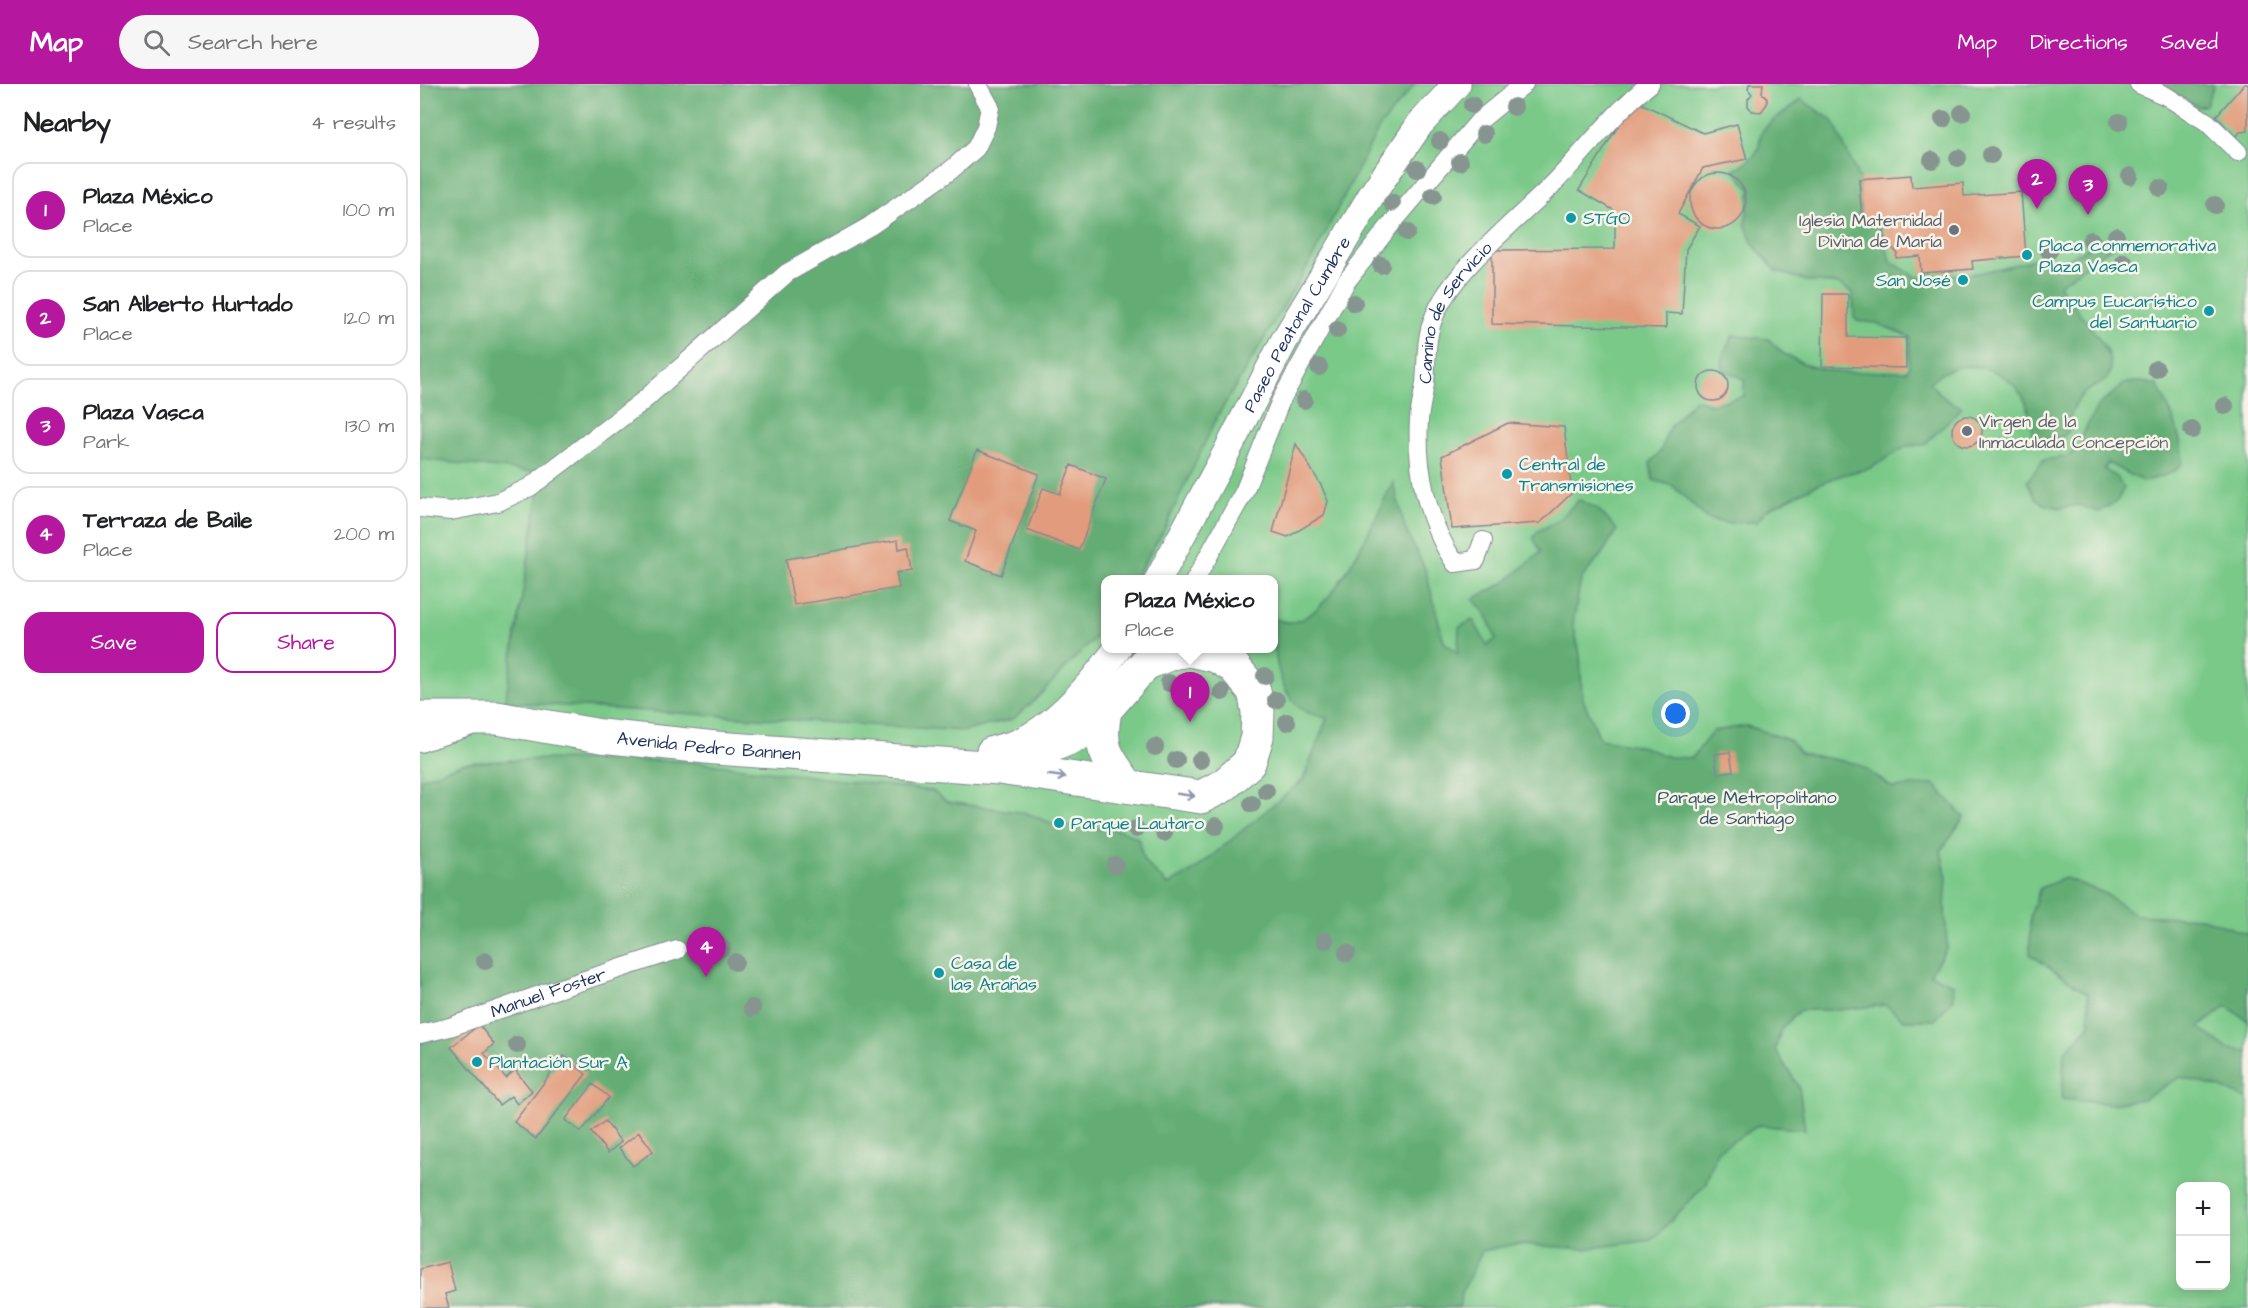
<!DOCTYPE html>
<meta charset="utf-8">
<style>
body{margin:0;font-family:"Architects Daughter",sans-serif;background:#f6f6f6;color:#202124}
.controls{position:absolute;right:18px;bottom:18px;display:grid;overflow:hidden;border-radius:12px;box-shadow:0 3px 15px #0003}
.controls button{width:54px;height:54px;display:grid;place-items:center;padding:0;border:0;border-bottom:2px solid #e0e0e0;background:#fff;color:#202124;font:30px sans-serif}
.you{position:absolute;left:1256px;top:630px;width:21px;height:21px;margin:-15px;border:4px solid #fff;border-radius:50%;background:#1a73e8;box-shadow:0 0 0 9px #1a73e833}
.badge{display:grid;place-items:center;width:39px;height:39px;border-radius:50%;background:#b5179e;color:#fff;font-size:20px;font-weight:700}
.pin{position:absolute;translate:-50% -50px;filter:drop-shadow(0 2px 3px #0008)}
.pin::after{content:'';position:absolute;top:32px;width:21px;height:18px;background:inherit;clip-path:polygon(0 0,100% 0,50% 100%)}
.popup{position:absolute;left:681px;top:491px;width:177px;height:78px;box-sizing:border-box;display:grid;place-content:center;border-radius:12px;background:#fff;filter:drop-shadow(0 2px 4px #0005);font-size:20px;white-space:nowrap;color:#757577}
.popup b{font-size:22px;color:#202124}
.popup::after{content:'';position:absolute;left:50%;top:100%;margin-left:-12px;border:12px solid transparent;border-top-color:#fff}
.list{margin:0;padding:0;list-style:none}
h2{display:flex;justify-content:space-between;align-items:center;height:78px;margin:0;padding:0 24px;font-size:26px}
h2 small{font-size:20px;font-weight:400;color:#757577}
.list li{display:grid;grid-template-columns:39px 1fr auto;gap:18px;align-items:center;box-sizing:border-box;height:96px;margin:0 12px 12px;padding:0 12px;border:2px solid #e0e0e0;border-radius:18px}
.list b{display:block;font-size:22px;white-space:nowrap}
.list p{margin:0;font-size:20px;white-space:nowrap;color:#757577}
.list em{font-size:20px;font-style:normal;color:#757577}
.actions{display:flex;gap:12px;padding:18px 24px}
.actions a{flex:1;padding:14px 0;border:2px solid #b5179e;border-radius:18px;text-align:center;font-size:21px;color:#b5179e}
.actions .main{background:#b5179e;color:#fff}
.icon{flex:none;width:33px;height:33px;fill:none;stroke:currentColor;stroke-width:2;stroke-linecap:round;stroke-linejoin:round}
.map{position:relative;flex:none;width:1828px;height:1224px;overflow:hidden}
header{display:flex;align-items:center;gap:36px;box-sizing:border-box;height:84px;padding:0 30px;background:#b5179e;color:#fff}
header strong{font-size:28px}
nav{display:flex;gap:33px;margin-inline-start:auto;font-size:21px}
.search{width:420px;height:54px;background:#f6f6f6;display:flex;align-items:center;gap:15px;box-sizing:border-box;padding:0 21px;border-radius:33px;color:#757577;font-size:22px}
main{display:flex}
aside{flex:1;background:#fff}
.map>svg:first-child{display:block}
.green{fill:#7ac989;stroke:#4a7c74;stroke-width:1.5;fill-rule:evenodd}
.forest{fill:#63ad75;stroke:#3f6e6a;stroke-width:1.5}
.building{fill:#e29c7d}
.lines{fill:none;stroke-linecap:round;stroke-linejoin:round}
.service-casing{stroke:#848890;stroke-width:20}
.pedestrian-casing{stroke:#848890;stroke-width:29}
.minor-casing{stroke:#848890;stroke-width:35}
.service{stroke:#fff;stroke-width:18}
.pedestrian{stroke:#fff;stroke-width:27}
.minor{stroke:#fff;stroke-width:33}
.tree{fill:#879591}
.oneway{stroke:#8d97ae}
.culture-dot{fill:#0f9aa8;stroke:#f7f3e8;stroke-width:2}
.worship-dot{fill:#6b7280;stroke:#f7f3e8;stroke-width:2}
.labels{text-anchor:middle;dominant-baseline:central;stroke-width:5;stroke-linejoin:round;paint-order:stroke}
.culture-label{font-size:18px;fill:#0d838f;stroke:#f7f3e8;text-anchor:start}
.worship-label{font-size:18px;fill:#5b616d;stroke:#f7f3e8;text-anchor:end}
.street-label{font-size:18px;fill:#1b2f5e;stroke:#f7f3e8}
.park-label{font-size:18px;fill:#335669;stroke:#f7f3e8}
</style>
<header>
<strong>Map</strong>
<div class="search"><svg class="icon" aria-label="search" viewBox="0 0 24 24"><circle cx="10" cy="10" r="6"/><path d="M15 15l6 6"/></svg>Search here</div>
<nav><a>Map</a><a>Directions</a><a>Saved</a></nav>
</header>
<main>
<aside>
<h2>Nearby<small>4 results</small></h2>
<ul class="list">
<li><span class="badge">1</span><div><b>Plaza México</b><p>Place</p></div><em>100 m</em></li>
<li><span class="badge">2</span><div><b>San Alberto Hurtado</b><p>Place</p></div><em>120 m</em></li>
<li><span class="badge">3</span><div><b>Plaza Vasca</b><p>Park</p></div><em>130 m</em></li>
<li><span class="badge">4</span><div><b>Terraza de Baile</b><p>Place</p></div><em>200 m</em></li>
</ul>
<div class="actions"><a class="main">Save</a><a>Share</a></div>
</aside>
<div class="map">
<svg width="1828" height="1224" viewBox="0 0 1828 1224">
<rect width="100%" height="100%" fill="#f7f3e8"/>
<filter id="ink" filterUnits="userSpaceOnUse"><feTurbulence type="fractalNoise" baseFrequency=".0167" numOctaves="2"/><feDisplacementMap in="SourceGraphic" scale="12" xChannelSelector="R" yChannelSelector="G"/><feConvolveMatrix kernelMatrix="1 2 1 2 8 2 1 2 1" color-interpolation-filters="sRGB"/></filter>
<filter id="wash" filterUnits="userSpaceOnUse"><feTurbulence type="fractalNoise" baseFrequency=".008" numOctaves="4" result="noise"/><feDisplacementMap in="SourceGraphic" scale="24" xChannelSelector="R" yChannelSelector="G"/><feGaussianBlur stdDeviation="1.35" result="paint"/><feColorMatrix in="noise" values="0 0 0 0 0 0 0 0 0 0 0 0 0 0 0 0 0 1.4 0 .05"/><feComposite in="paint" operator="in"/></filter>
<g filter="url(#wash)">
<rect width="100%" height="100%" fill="#eee1c2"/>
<!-- green -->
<path class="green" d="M0,0H1828V1224H0ZM686,496H854V564H686ZM1760,1102H1806V1202H1760Z"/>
<!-- forest -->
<path class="forest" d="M0,0H995L959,44L893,173L797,333L743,448L714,495L686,496L685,543L611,620L593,635L545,647L85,618L122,389L0,375Z
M1739,0H1794L1786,21L1778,23Z
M1381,15L1413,37L1439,95L1441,138L1459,142L1471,178L1498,194L1558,189L1605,178L1612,175C1643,184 1656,172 1680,155L1697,159L1639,201C1650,221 1688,258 1690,278C1693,301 1675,299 1663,310C1653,320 1649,335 1648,348L1642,353L1613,356C1612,341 1610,324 1602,311C1580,279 1537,272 1509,299L1528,317L1542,323L1504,361L1487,362L1451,384L1422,391L1396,401L1346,426L1337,438L1305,439L1286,434L1253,402L1233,396L1230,379L1241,367L1249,344L1275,315L1291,320L1324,312V295L1303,286L1302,273L1313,251L1348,255L1364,270L1389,282L1420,289L1485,287L1489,284L1490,253L1456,239L1437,237L1434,233L1433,209L1418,200L1387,197L1356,187L1333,160L1325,140L1331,105L1314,86C1323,81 1336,73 1339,63C1340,57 1339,50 1344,45C1355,32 1370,27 1381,15Z
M1721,298L1737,301C1750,325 1763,352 1762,379L1754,388L1724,398L1688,379L1684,385L1697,394L1704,404L1697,417L1679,428L1658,421L1641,424L1623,420L1615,413L1607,397L1624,376L1648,372L1660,363L1662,351L1678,322L1705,299Z
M973,398L986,447L1005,484L1024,558L1038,569L1039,543L1053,536L1067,561L1076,555L1066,530L1053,515L1084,499L1121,468L1113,454L1118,447L1136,438L1159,416L1178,425L1197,446L1182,470L1161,495L1153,539L1160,571L1162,613L1180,655L1220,662L1249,673L1272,674L1293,647L1327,642L1369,656L1380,669L1438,680L1473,704L1514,700L1544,733L1521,767L1527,794L1525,823L1527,863L1510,890L1533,900L1534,914L1515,936H1484L1466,921L1417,926H1380L1361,945L1355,966L1379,1003L1385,1046L1339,1041L1297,1067L1285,1101L1232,1156L1164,1165L1096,1160L1062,1167L1043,1206L1039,1224H0V695L44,679L118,675L265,677L513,707L527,718L606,729L637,741L699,746L718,754L724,777L748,801L776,785L883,696L907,634C899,632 887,630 881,625C855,603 854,566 854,534C903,563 956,431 973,398Z
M1645,794L1684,809L1716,831L1782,834L1828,850V937L1807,922L1779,943L1808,965L1828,967V1016L1804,1005L1760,993L1723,1015L1692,1020L1642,1015L1644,969L1670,941L1668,910L1610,870V832L1620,804Z"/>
<g id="blocks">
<!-- building -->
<path class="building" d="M1329,0H1343L1342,9L1347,14V20L1341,28L1332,27L1328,22V15L1332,10L1328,5Z
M1824,0H1828V47L1820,48L1816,53L1796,32Z
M1214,16L1283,49L1317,40L1327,75L1283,84L1258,130L1280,142L1266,165L1262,230L1246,229V244L1072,240V166L1195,165V127L1159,106Z
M1270 117a28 28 0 1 1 56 0a28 28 0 1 1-56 0Z
M1491,91L1492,103L1543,99L1544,112L1601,108L1606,172L1552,177L1553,185L1501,189L1500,172L1476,174L1477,169L1465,156L1463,136L1442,138L1439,95Z
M1403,210H1428V253L1486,254V284L1402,282Z
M1278 302a15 15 0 1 1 30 0a15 15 0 1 1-30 0Z
M1532 347a15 15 0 1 1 30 0a15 15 0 1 1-30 0Z
M1088,339L1144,343L1152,409L1120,439L1032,445L1022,372Z
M876,360L901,401L908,417L904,431L868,453L853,448Z
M557,366L619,390L581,491L545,477L556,447L530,437Z
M651,381L686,395L659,466L607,446L623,404L640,410Z
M478,456L479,465L488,463L492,487L476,489L479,504L374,521L366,475Z
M1310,668L1313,687L1297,689L1295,670Z
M59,941L74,960L64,969L86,994L95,986L112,1007L97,1020L91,1012L79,1021L31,963Z
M144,972L166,990L116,1055L94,1038Z
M173,1000L189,1013L161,1048L145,1036Z
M185,1037L201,1058L188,1069L171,1048Z
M219,1048L233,1067L213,1082L199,1064Z
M28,1178L35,1207L25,1210L29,1224H0V1185Z"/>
</g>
</g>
<g filter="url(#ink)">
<use href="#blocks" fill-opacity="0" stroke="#848890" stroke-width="1.5"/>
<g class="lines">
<defs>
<g id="service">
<path d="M1719,0L1746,12L1787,38L1818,68"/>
<path d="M0,424L31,427L78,418L110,403L223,317L367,189L450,142L531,86L556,64L566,43L570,23L558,1"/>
<path id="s1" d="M1063,457L1056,476L1035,479C1007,438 996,386 999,336C1000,324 1003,312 1005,300C1007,278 1005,254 1014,233C1032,186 1099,135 1135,98C1167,65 1194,28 1230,0"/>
<path d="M775,496L824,408L861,316L926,198L968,144L1059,37L1104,0"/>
<path d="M0,659L49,643"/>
<path id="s2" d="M0,950L30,943L134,906L257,866"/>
</g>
<g id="pedestrian">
<path id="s3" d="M738,496L806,369L864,257L953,109L1000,40L1037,0"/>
<path d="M570,667C579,664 588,662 597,659C636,643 673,598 698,564"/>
</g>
<g id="minor">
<path d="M685,626C678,665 686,672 708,702"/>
<path id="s4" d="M0,634H77L181,652L296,664L579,684L781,713L803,702L829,679L837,653L838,628L834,607L814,583L796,572L769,566L752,569L725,580L685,626L657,651L579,684"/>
</g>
</defs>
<!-- service casing -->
<use href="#service" class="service-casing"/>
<!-- pedestrian casing -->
<use href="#pedestrian" class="pedestrian-casing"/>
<!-- minor casing -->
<use href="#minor" class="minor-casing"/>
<!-- service -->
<use href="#service" class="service"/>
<!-- pedestrian -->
<use href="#pedestrian" class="pedestrian"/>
<!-- minor -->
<use href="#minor" class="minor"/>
</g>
<!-- trees -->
<g class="tree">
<circle cx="1052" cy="21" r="9"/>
<circle cx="1094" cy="23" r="9"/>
<circle cx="1542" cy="29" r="9"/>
<circle cx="1523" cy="35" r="9"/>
<circle cx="1699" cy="38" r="9"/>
<circle cx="1064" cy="50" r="9"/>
<circle cx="1020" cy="57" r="9"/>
<circle cx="1571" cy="71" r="9"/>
<circle cx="1538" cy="74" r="9"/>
<circle cx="1512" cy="76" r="9"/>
<circle cx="1040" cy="78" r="9"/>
<circle cx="997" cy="85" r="9"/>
<circle cx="1710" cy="92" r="9"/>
<circle cx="1740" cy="104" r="9"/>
<circle cx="1013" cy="112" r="9"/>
<circle cx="972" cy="119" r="9"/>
<circle cx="1795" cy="121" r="9"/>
<circle cx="987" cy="148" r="9"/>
<circle cx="1696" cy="152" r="9"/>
<circle cx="1671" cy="156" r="9"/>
<circle cx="1629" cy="167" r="9"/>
<circle cx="1704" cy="178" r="9"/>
<circle cx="961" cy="181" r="9"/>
<circle cx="934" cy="219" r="9"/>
<circle cx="917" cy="246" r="9"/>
<circle cx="899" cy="283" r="9"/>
<circle cx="1736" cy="285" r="9"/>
<circle cx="884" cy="316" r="9"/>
<circle cx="1805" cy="322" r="9"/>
<circle cx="1772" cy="346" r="9"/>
<circle cx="845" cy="592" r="9"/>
<circle cx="749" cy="599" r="9"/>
<circle cx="802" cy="608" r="9"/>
<circle cx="856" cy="616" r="9"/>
<circle cx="867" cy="638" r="9"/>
<circle cx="735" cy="663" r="9"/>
<circle cx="756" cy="676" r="9"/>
<circle cx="780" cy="676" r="9"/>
<circle cx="846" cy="707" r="9"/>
<circle cx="832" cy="720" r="9"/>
<circle cx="796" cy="742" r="9"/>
<circle cx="716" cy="745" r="9"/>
<circle cx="744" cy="749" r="9"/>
<circle cx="695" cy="781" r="9"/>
<circle cx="905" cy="856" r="9"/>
<circle cx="302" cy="864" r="9"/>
<circle cx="927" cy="869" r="9"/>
<circle cx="65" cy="877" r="9"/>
<circle cx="315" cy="878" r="9"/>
<circle cx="332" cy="924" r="9"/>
<circle cx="97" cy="961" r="9"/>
</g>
<!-- one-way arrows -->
<defs><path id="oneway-shaft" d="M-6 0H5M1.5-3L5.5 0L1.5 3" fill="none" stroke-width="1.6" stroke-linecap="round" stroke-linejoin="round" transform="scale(1.5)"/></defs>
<g class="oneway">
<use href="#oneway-shaft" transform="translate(637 692) rotate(8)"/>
<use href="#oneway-shaft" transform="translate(766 711) rotate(8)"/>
</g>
</g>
<!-- markers -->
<g class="culture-dot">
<circle cx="1151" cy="134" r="6"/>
<circle cx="1607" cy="171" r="6"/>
<circle cx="1543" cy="196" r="6"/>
<circle cx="1789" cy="227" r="6"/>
<circle cx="1087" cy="390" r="6"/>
<circle cx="639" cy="739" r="6"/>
<circle cx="519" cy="889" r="6"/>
<circle cx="57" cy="978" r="6"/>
</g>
<g class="worship-dot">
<circle cx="1534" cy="146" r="6"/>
<circle cx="1547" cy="347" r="6"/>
</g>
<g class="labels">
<!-- culture labels -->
<g class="culture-label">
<text x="1163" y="134">STGO</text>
<text x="1619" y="161">Placa conmemorativa<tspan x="1619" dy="21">Plaza Vasca</tspan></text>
<text x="1531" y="196" text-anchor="end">San José</text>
<text x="1777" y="217" text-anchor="end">Campus Eucarístico<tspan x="1777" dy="21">del Santuario</tspan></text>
<text x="1099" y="380">Central de<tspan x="1099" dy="21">Transmisiones</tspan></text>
<text x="651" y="739">Parque Lautaro</text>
<text x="531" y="879">Casa de<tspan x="531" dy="21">las Arañas</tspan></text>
<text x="69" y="978">Plantación Sur A</text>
</g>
<!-- worship labels -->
<g class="worship-label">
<text x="1522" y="136">Iglesia Maternidad<tspan x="1522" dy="21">Divina de María</tspan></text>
<text x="1559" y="337" text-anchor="start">Virgen de la<tspan x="1559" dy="21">Inmaculada Concepción</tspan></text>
</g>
<!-- street labels -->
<g class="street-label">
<text stroke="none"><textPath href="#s1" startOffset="308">Camino de Servicio</textPath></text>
<text stroke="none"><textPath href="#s3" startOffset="291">Paseo Peatonal Cumbre</textPath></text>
<text stroke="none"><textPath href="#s4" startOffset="291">Avenida Pedro Bannen</textPath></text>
<text stroke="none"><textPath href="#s2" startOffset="135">Manuel Foster</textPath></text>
</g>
<!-- park labels -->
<g class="park-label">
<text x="1327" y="713">Parque Metropolitano<tspan x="1327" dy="21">de Santiago</tspan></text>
</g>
</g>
</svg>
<div class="controls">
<button>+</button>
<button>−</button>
</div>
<div class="you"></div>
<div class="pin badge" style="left:770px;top:638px">1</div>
<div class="popup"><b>Plaza México</b>Place</div>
<div class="pin badge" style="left:1617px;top:125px">2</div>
<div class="pin badge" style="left:1668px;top:131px">3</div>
<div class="pin badge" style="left:286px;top:893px">4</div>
</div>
</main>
